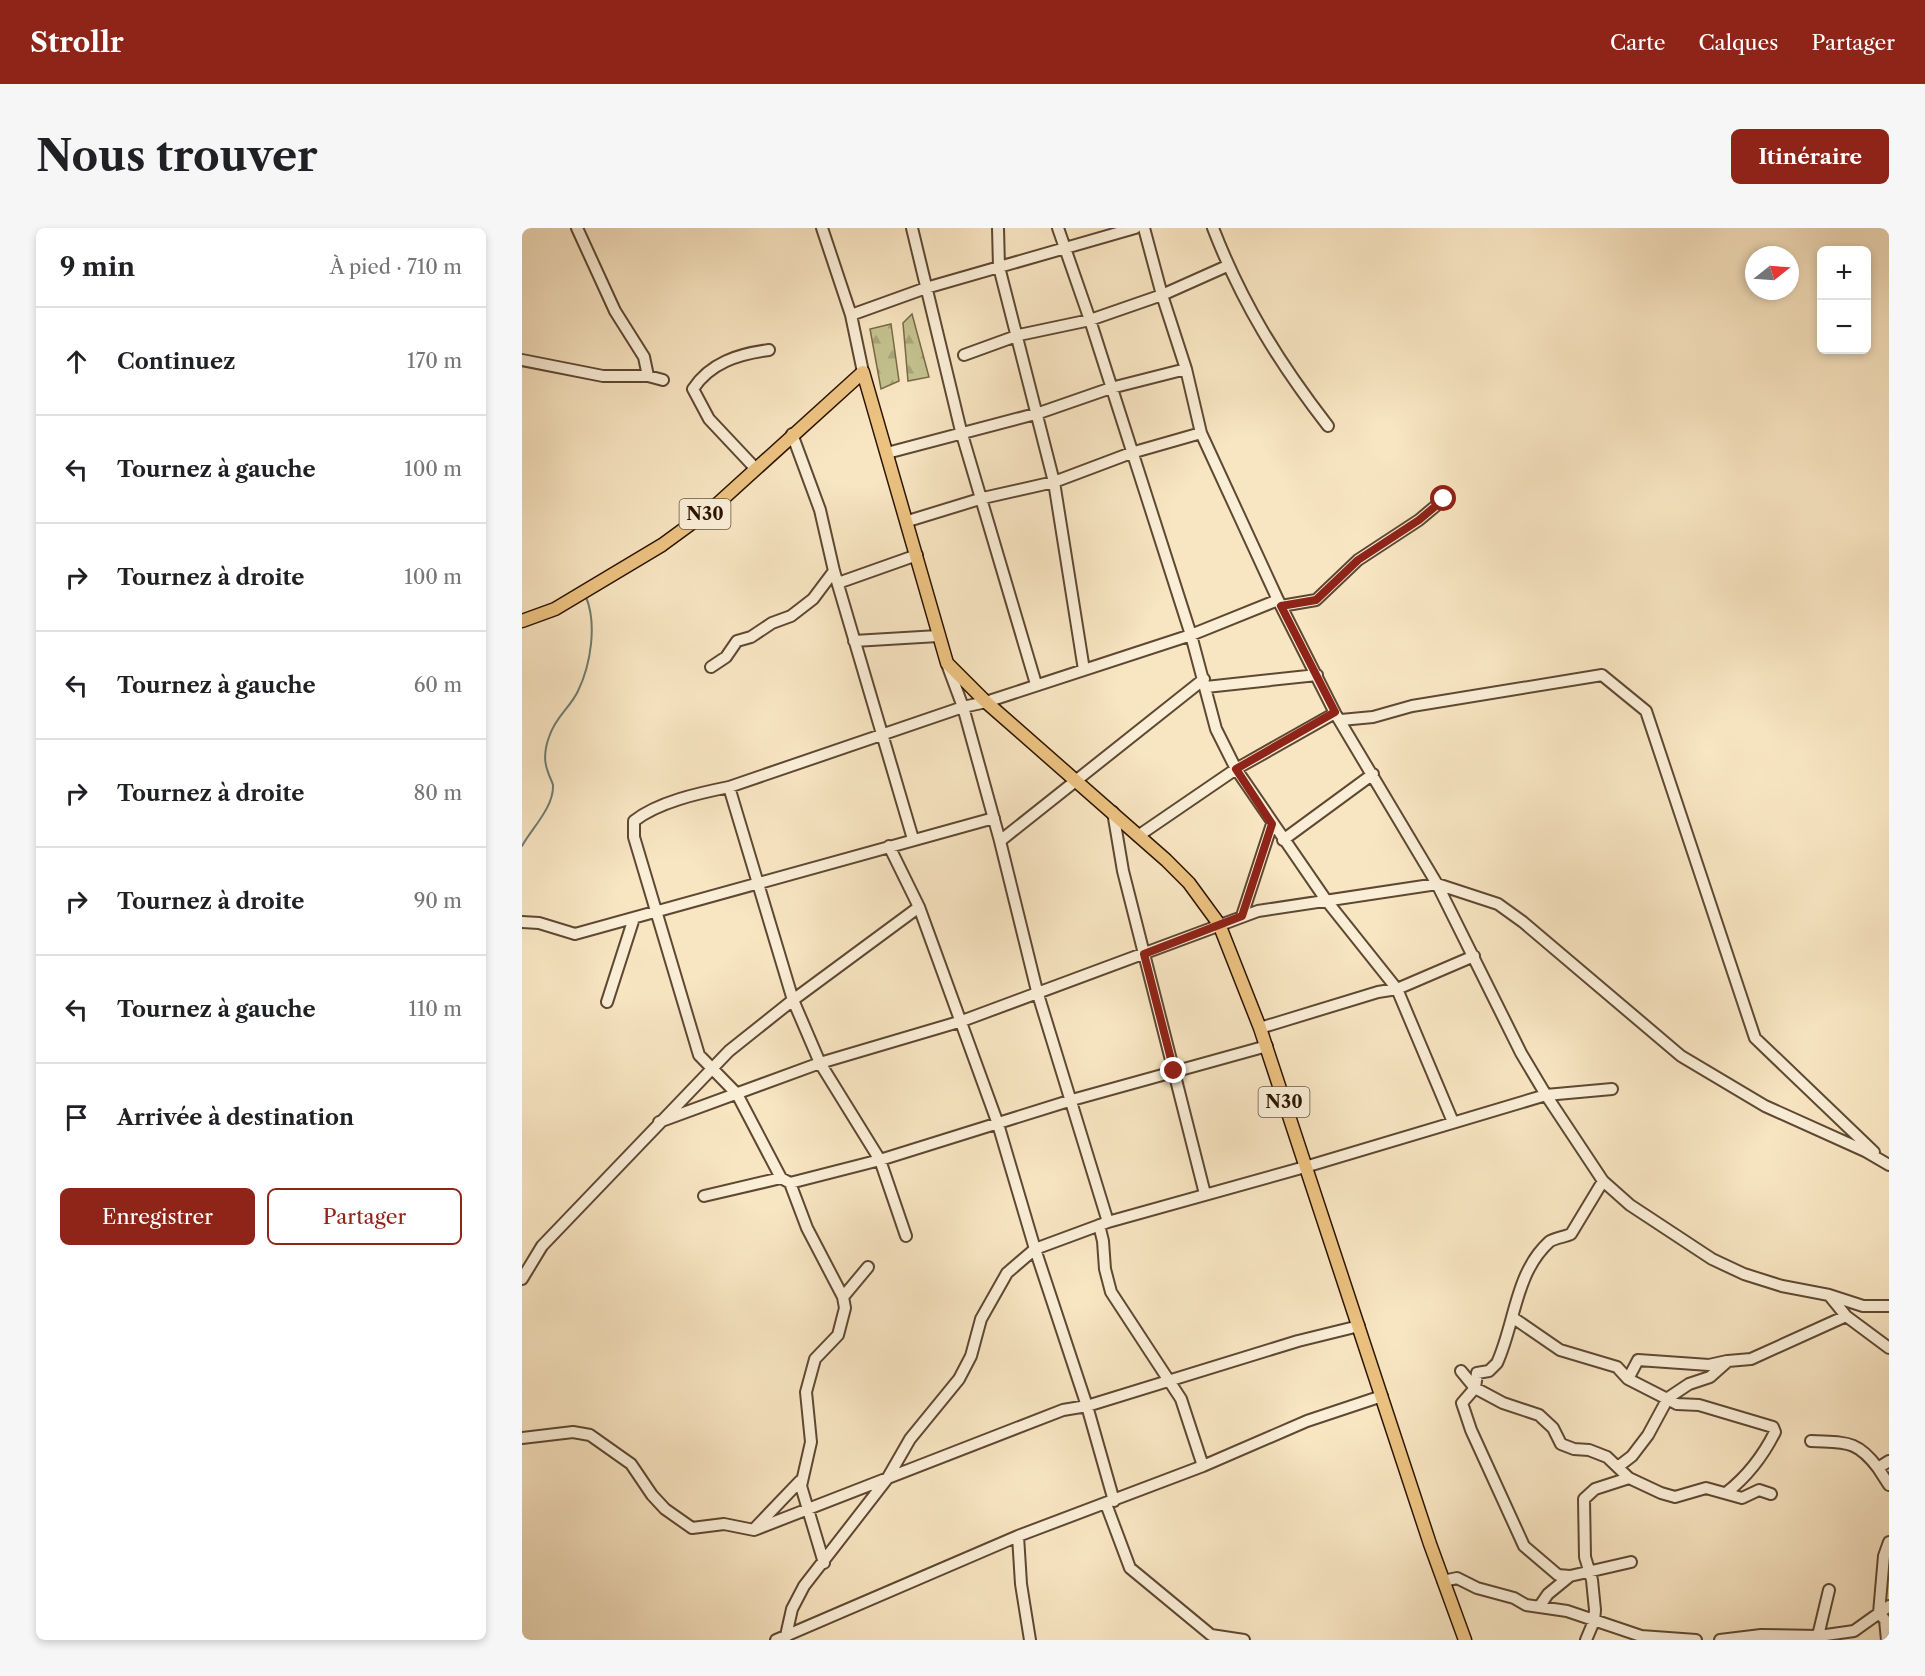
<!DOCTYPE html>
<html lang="fr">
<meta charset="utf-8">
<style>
body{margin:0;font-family:"Libre Caslon Text",serif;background:#f6f6f6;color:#202124}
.controls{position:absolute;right:18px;top:18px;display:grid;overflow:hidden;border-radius:9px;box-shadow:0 3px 9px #0003}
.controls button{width:54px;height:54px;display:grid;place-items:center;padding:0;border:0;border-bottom:2px solid #e0e0e0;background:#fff;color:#202124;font:30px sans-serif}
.compass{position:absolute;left:1223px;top:18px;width:54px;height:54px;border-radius:50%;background:#fff;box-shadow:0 3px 9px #0003;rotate:73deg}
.stop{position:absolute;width:18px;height:18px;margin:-14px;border:4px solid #8f2418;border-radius:50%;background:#fff}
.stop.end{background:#8f2418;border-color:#fff;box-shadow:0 2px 6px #0008}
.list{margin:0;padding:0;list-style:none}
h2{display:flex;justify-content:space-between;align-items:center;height:78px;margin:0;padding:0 24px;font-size:26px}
h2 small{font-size:20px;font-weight:400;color:#757577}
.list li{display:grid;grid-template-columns:39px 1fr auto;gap:18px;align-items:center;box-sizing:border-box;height:108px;padding:0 24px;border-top:2px solid #e0e0e0}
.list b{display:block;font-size:22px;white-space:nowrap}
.list em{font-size:20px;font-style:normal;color:#757577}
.actions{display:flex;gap:12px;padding:18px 24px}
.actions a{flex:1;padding:14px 0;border:2px solid #8f2418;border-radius:9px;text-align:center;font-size:21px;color:#8f2418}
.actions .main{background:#8f2418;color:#fff}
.icon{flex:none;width:33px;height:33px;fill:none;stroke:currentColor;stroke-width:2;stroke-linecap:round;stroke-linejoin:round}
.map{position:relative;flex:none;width:1367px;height:1412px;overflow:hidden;border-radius:9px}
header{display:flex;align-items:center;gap:36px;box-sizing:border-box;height:84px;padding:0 30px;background:#8f2418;color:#fff}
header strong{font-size:28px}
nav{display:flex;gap:33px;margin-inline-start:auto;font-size:21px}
.intro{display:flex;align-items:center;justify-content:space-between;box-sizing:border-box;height:144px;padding:0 36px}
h1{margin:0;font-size:42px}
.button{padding:15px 27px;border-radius:9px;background:#8f2418;color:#fff;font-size:21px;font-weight:700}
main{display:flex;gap:36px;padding:0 36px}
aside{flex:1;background:#fff;border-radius:9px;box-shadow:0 3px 9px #0003}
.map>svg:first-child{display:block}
.forest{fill:url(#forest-firs);stroke:#786b48;stroke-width:1.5}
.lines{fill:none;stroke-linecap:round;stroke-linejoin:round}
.stream{stroke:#6f7b6f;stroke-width:2}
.minor-casing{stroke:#5e4832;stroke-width:14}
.major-casing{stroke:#2b1402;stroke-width:15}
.minor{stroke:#faeed7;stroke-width:10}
.major{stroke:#ecc281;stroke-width:12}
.route{stroke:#8f2418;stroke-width:8}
.labels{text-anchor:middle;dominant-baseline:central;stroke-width:6;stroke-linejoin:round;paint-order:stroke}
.shield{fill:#faeed7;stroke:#695542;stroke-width:1.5}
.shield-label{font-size:18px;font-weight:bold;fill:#2b1402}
</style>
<header>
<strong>Strollr</strong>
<nav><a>Carte</a><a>Calques</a><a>Partager</a></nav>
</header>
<div class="intro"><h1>Nous trouver</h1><a class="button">Itinéraire</a></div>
<main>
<aside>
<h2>9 min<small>À pied · 710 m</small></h2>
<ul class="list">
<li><svg class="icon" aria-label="ahead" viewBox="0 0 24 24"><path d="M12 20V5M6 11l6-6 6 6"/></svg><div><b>Continuez</b></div><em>170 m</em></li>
<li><svg class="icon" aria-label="left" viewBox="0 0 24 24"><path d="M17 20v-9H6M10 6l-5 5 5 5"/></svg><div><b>Tournez à gauche</b></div><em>100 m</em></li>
<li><svg class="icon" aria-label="right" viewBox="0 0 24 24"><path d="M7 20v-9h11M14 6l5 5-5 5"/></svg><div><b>Tournez à droite</b></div><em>100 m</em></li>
<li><svg class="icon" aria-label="left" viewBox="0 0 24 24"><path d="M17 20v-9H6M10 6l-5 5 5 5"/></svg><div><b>Tournez à gauche</b></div><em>60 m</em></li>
<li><svg class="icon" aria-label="right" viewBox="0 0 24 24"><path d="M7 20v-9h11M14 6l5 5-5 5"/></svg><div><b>Tournez à droite</b></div><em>80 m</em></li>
<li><svg class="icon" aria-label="right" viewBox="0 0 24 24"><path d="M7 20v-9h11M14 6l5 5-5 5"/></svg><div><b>Tournez à droite</b></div><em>90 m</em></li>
<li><svg class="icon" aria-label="left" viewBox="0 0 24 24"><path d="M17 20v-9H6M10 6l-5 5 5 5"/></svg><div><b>Tournez à gauche</b></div><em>110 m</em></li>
<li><svg class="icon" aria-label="arrive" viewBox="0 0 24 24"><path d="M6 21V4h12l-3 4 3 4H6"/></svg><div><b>Arrivée à destination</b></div></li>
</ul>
<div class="actions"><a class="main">Enregistrer</a><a>Partager</a></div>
</aside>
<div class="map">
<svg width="1367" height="1412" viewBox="0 0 1367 1412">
<defs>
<pattern id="forest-firs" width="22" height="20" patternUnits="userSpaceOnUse" patternTransform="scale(1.5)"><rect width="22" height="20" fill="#c4c28f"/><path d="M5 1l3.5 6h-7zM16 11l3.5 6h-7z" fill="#a9a67a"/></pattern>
</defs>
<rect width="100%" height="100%" fill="#f8e5c2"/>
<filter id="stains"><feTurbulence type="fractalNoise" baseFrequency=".00333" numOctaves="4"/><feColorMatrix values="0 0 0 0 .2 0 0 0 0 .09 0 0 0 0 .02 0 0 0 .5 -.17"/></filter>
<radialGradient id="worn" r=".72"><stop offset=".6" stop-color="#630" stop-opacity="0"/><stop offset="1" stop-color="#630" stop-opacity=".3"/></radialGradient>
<!-- forest -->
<path class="forest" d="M390,86L407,149L386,153L381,95Z
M369,96L377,153L359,161L348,101Z"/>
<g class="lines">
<!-- stream -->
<path class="stream" d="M0,618C10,600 32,579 31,557C30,553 27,548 26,544C21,532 23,520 27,509C34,488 48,480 56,463C69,436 75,396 64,369"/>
<defs>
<path id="minor" d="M55,0L93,83L122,129L126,148
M300,0L329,87L341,144
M390,0L439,203L514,456
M476,0L477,39L532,254L562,442
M536,0L568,92L669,407L694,501L714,541L804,672L875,761L931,894
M622,0L640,67L664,141L679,205L756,372L813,485L915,656L999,825L1024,867L1081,953L1108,977L1190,1031L1222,1046L1260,1058L1307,1067L1341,1078H1367
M691,0C720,75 757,135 806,198
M329,87L404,60L613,0
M442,127L497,107L568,92L640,67L705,38
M0,132L81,148H126L141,152
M270,206L298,282L312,343L391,611
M365,225L517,185L589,160L664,141
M234,241L187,191L171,161C188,135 216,126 247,122
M386,293L461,270L532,254L609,225L679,205
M316,355L395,327
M759,378L794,372L836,332L897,292L922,271
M332,413L416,408
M425,436L441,479L478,613L515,763L586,994
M189,439L204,429L215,413L229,409L250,395L269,388L291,371L312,343
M684,459L795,447
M819,492L851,489L890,478L1080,447L1124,483L1233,810L1352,924
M207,559L271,772L298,835L358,932L384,1008
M591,584L601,643L683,966
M616,608L714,541L813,485
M761,612L851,546
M478,613L682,451
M367,618L397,679L476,896L513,1021L565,1178L592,1273
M720,688L750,596
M0,694L17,695L53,706L472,590
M85,774L112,690
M738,800L856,764L875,761L952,728
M137,894L298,835L440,793L736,683L915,656L976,676L1001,694L1159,828L1243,878L1343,923L1367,937
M259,950L215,866L177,827L112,609V593C136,574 177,565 207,559L441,479L464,474L669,407L756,372
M268,955L285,1000L321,1069L346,1039
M182,968L259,950L268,955L358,932L550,872L745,818
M577,997L581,1013L583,1041L589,1064L659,1171L681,1238
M0,1051L20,1018L207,823L271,772L397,679
M1307,1067L1324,1088L1367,1120
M990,1089L1038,1122L1095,1139L1106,1151L1155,1176L1177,1177L1251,1199L1253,1204C1241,1228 1226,1248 1204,1265
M939,1143L953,1160L981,1175L1017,1187L1031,1200L1039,1216L1052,1221L1067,1222L1085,1229L1107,1250L1139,1265L1153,1269L1184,1260L1220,1270L1237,1262L1249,1266
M1106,1151L1116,1132L1187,1137L1205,1133
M0,1210L51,1204L68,1207L109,1236L130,1267L143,1281L170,1300L202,1296L232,1302L541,1182L565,1178L776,1113L837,1098
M1289,1213C1323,1215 1334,1211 1356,1240L1367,1233
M1097,1238L1110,1228L1126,1207L1146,1170L1167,1156L1188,1149L1206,1133L1229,1131L1324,1088
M1356,1240L1367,1257
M584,1276L608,1340L689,1407L722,1412
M234,1299L278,1253
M496,1308L499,1356L508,1412
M302,1335L279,1258L289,1214L284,1164L293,1131L316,1107L323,1080L321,1069
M1048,1348L1036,1347L1002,1318L949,1202L940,1175L953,1160L955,1145L967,1143L975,1135C993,1096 993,1045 1027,1014C1032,1010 1043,1009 1049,1006L1081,953
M921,1353L935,1350L955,1360L992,1370L1004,1377L1045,1383L1119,1408L1174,1412
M1017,1379L1026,1366L1048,1348L1109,1334
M254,1412L496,1308L681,1238L785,1193L860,1168
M263,1412L270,1381L282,1358L365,1251L388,1211L437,1151L449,1128L459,1091L485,1045L513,1021L586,994L783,939L1024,867L1090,861
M1064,1412L1072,1393L1073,1382L1070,1352L1063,1329L1062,1271L1073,1261L1107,1250
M1198,1412L1239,1407L1297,1408L1332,1403L1367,1378
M1295,1412L1307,1362
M1365,1412L1363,1392L1357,1385L1362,1328L1367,1314"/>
<path id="major" d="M0,393L33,381L140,317L192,279L341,144L425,435L464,474L644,632L667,655L697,696L738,800L908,1316L943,1412"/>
</defs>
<!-- minor casing -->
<use href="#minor" class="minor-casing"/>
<!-- major casing -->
<use href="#major" class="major-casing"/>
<!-- minor -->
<use href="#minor" class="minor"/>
<!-- major -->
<use href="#major" class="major"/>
</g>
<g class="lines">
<!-- route -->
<path class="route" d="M652,843L622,726L720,688L750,596L714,541L813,484L759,378L794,372L836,332L897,292L922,271"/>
</g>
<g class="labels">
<!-- shield labels -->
<g class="shield">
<rect x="157.5" y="271" width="51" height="30" rx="4.5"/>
<rect x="736.5" y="859" width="51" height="30" rx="4.5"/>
</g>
<g class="shield-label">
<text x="183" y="286">N30</text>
<text x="762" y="874">N30</text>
</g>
</g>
<rect width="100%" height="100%" filter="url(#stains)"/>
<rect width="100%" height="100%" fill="url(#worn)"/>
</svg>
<div class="controls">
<button>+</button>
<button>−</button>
</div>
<svg class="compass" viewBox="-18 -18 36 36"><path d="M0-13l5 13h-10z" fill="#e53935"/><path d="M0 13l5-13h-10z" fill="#757577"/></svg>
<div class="stop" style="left:922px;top:271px"></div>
<div class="stop end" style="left:652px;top:843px"></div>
</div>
</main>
